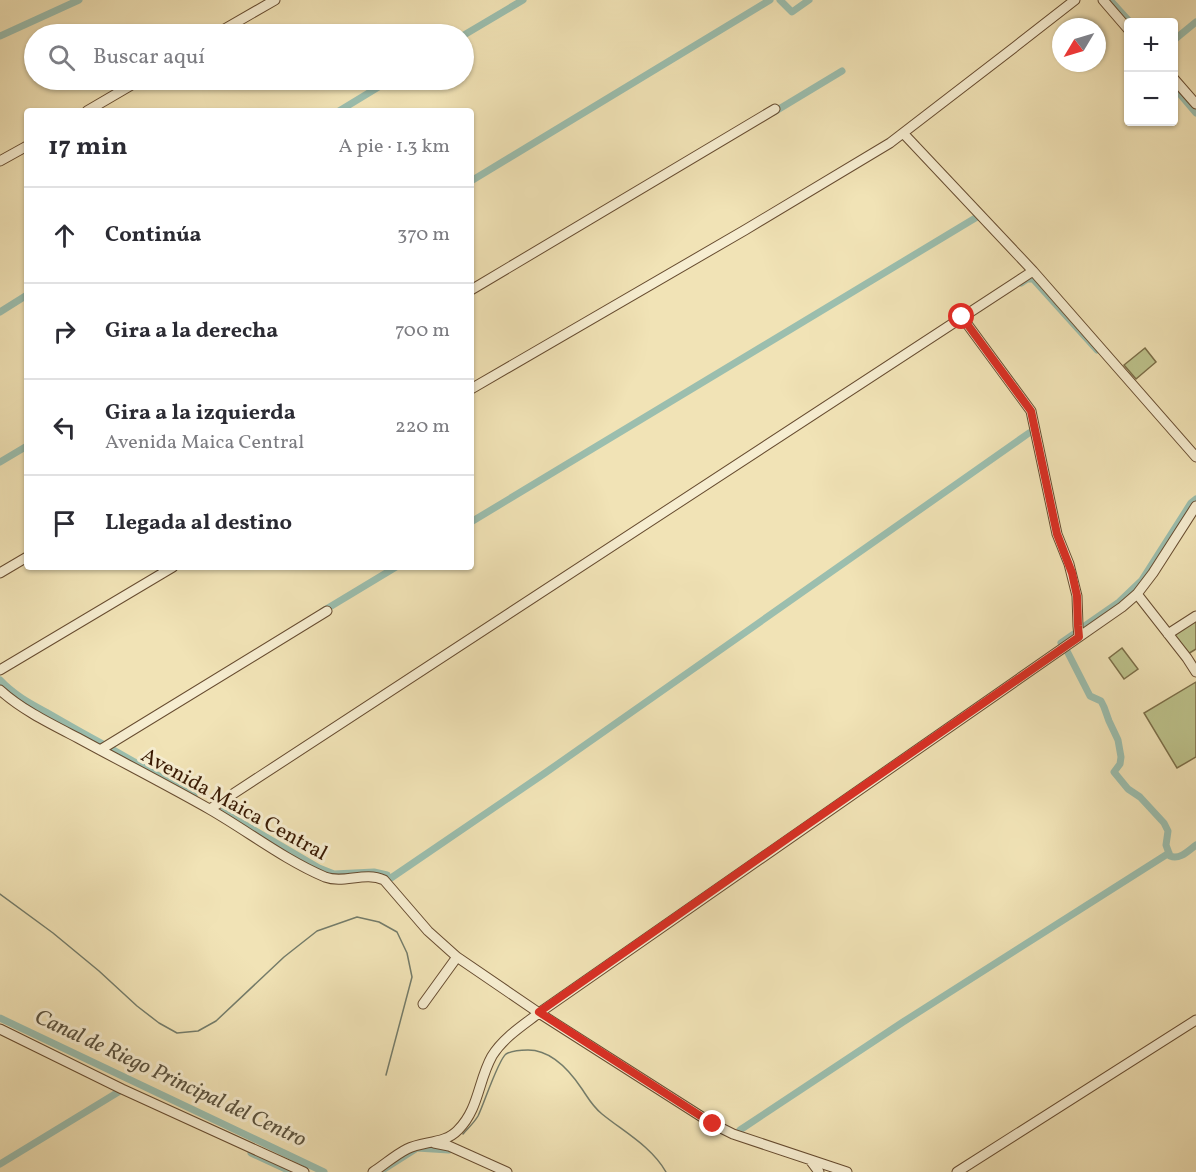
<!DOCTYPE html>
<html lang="es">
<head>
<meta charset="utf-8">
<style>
  :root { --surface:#fff; --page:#f2f2f3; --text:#2b2b33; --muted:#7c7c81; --line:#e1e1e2 }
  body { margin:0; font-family:Vollkorn,serif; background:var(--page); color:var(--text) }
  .controls { position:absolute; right:18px; top:18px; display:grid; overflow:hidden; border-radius:6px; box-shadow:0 2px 4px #0004 }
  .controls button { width:54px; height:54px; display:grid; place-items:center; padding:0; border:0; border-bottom:2px solid var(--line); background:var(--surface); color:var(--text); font:30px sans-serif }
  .compass { position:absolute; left:1052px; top:18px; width:54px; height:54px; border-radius:50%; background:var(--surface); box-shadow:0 2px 4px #0004; rotate:232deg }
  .stop { position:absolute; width:18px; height:18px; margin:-14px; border:4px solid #d93025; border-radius:50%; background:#fff }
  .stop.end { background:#d93025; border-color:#fff; box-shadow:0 2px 6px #0008 }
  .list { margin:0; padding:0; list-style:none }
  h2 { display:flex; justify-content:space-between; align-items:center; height:78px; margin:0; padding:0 24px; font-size:26px }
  h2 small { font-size:20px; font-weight:400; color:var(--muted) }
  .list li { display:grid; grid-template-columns:39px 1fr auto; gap:18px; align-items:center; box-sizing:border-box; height:96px; padding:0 24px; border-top:2px solid var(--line) }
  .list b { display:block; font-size:22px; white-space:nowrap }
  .list p { margin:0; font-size:20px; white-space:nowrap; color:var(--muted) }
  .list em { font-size:20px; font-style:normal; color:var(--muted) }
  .icon { flex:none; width:33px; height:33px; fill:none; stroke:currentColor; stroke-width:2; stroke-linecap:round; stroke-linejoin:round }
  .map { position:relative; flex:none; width:1196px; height:1172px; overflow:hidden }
  .search { position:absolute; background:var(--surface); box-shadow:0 2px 4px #0004; left:24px; top:24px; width:450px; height:66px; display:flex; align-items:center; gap:15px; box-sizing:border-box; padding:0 21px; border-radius:33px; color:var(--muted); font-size:22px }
  .panel { position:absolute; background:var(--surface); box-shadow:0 2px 4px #0004; left:24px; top:108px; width:450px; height:462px; border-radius:6px }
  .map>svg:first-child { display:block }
</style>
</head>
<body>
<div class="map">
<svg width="1196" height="1172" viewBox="0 0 1196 1172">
  <rect width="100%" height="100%" fill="#f1e3b6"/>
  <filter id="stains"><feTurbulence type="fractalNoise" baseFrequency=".00333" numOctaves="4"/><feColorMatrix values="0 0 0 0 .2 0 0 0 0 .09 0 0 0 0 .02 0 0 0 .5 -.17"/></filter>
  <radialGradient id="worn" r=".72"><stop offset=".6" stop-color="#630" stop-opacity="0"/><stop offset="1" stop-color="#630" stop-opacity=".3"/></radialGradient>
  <path fill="#bdc38c" stroke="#7b6e48" stroke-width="1.5" d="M1145 348 1156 362 1136 379 1124 365Z
    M1196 620V649L1188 654 1174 634Z
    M1122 648 1138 669 1124 679 1109 658Z
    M1196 682V757L1177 768 1144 713Z"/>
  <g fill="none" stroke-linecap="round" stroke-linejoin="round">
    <path stroke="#747c6a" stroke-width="1.5" d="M0 894 53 933 99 971 137 1006 159 1023 177 1033 198 1031 216 1021 284 957 317 931 357 917 379 922 397 932 407 953 412 977 386 1075
      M463 1134C468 1128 474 1123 478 1116 484 1104 498 1060 506 1054 513 1050 521 1050 528 1050 551 1050 570 1071 582 1089 588 1098 593 1107 602 1114 624 1132 651 1146 666 1172"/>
    <path stroke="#9bbeae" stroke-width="7" d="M780 0 792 12 809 0
      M1110 0 1130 22
      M464 35 523 0
      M0 36 79 0
      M1174 40 1196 22
      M1174 87 1196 113
      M339 111 390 80
      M774 112 842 71
      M471 181 770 0
      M1021 283 1027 279H1033L1097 350
      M0 312 27 295
      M0 462 27 446
      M471 522 977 217
      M323 611 396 567
      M1083 627 1119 602 1142 580 1191 503 1196 499
      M1061 643 1074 634
      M1067 651 1090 696 1101 701 1104 707 1109 721 1118 740 1121 757 1120 764 1114 772 1128 789 1140 797 1164 823 1168 831 1166 845 1170 856C1180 860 1188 851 1196 845
      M0 680C13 694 29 703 46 712 65 723 84 734 103 744
      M110 748 194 796
      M225 804 218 809 319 868 334 874 374 872 387 875
      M391 878 545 773 1029 433
      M0 1018 324 1172
      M740 1130 903 1022 1169 853
      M251 1153 292 1172
      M0 1164 120 1091
      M384 1169 417 1148 449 1150"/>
    <defs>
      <path id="minor" d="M1103 0 1128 29
        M216 34 275 0
        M1174 79 1196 104
        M87 111 140 80
        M903 133 1033 271 1196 457
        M0 161 27 146
        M471 290 775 109
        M962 317 1031 411 1057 534 1069 564 1077 596 1078 626 1079 637
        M471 389 745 230 890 143 1016 46 1075 0
        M0 573 27 557
        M1137 594 1187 658 1196 672
        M1168 634 1196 616
        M0 670 173 567
        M0 690C22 710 51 724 78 738 122 762 167 785 211 810 249 832 285 860 325 877 344 884 365 871 384 880L428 931 457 957 539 1013 713 1124 733 1134 847 1172
        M100 750 327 611
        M210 809 1033 271
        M423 1004 457 957
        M0 1029 122 1089 304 1172
        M434 1143 449 1146 507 1172
        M810 1160 819 1172
        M373 1172C384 1165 395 1155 407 1149 423 1141 445 1144 458 1130 479 1109 478 1081 492 1056 503 1038 522 1026 539 1013L1122 607 1137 594 1153 573 1196 506
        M957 1172 1196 1020"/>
    </defs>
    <use href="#minor" stroke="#674c30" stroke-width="11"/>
    <use href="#minor" stroke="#f6edd0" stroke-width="9"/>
  </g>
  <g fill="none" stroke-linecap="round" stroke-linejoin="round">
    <path stroke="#d93025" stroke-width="8" d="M713 1124 539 1012 794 834 1079 637 1078 626 1077 596 1072 573 1057 534 1031 411 962 317"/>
  </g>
  <g text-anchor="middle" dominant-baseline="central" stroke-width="6" stroke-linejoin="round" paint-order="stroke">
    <g font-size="21" fill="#391a03" stroke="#f6edd0">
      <text transform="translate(234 805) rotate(29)">Avenida Maica Central</text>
    </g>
    <g font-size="22" font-style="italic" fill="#5b533f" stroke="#f6edd0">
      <text transform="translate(170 1079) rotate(25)">Canal de Riego Principal del Centro</text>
    </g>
  </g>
  <rect width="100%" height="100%" filter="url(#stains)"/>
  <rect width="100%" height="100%" fill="url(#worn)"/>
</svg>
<div class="controls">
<button>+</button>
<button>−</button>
</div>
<svg class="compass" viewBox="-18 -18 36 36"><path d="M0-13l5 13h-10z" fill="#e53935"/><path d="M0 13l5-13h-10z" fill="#7c7c81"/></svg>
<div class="stop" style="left:962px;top:317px"></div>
<div class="stop end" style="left:713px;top:1124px"></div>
<div class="search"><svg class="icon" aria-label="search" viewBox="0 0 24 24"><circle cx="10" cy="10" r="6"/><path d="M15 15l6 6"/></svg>Buscar aquí</div>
<section class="panel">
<h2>17 min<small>A pie · 1.3 km</small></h2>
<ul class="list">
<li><svg class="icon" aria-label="ahead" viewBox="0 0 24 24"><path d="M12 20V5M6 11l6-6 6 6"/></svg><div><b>Continúa</b></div><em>370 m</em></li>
<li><svg class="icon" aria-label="right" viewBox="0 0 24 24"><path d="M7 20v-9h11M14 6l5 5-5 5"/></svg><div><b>Gira a la derecha</b></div><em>700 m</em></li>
<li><svg class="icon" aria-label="left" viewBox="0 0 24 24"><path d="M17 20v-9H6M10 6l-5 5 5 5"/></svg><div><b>Gira a la izquierda</b><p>Avenida Maica Central</p></div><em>220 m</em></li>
<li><svg class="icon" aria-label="arrive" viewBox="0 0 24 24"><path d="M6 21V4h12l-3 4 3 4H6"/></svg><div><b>Llegada al destino</b></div></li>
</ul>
</section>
</div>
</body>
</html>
